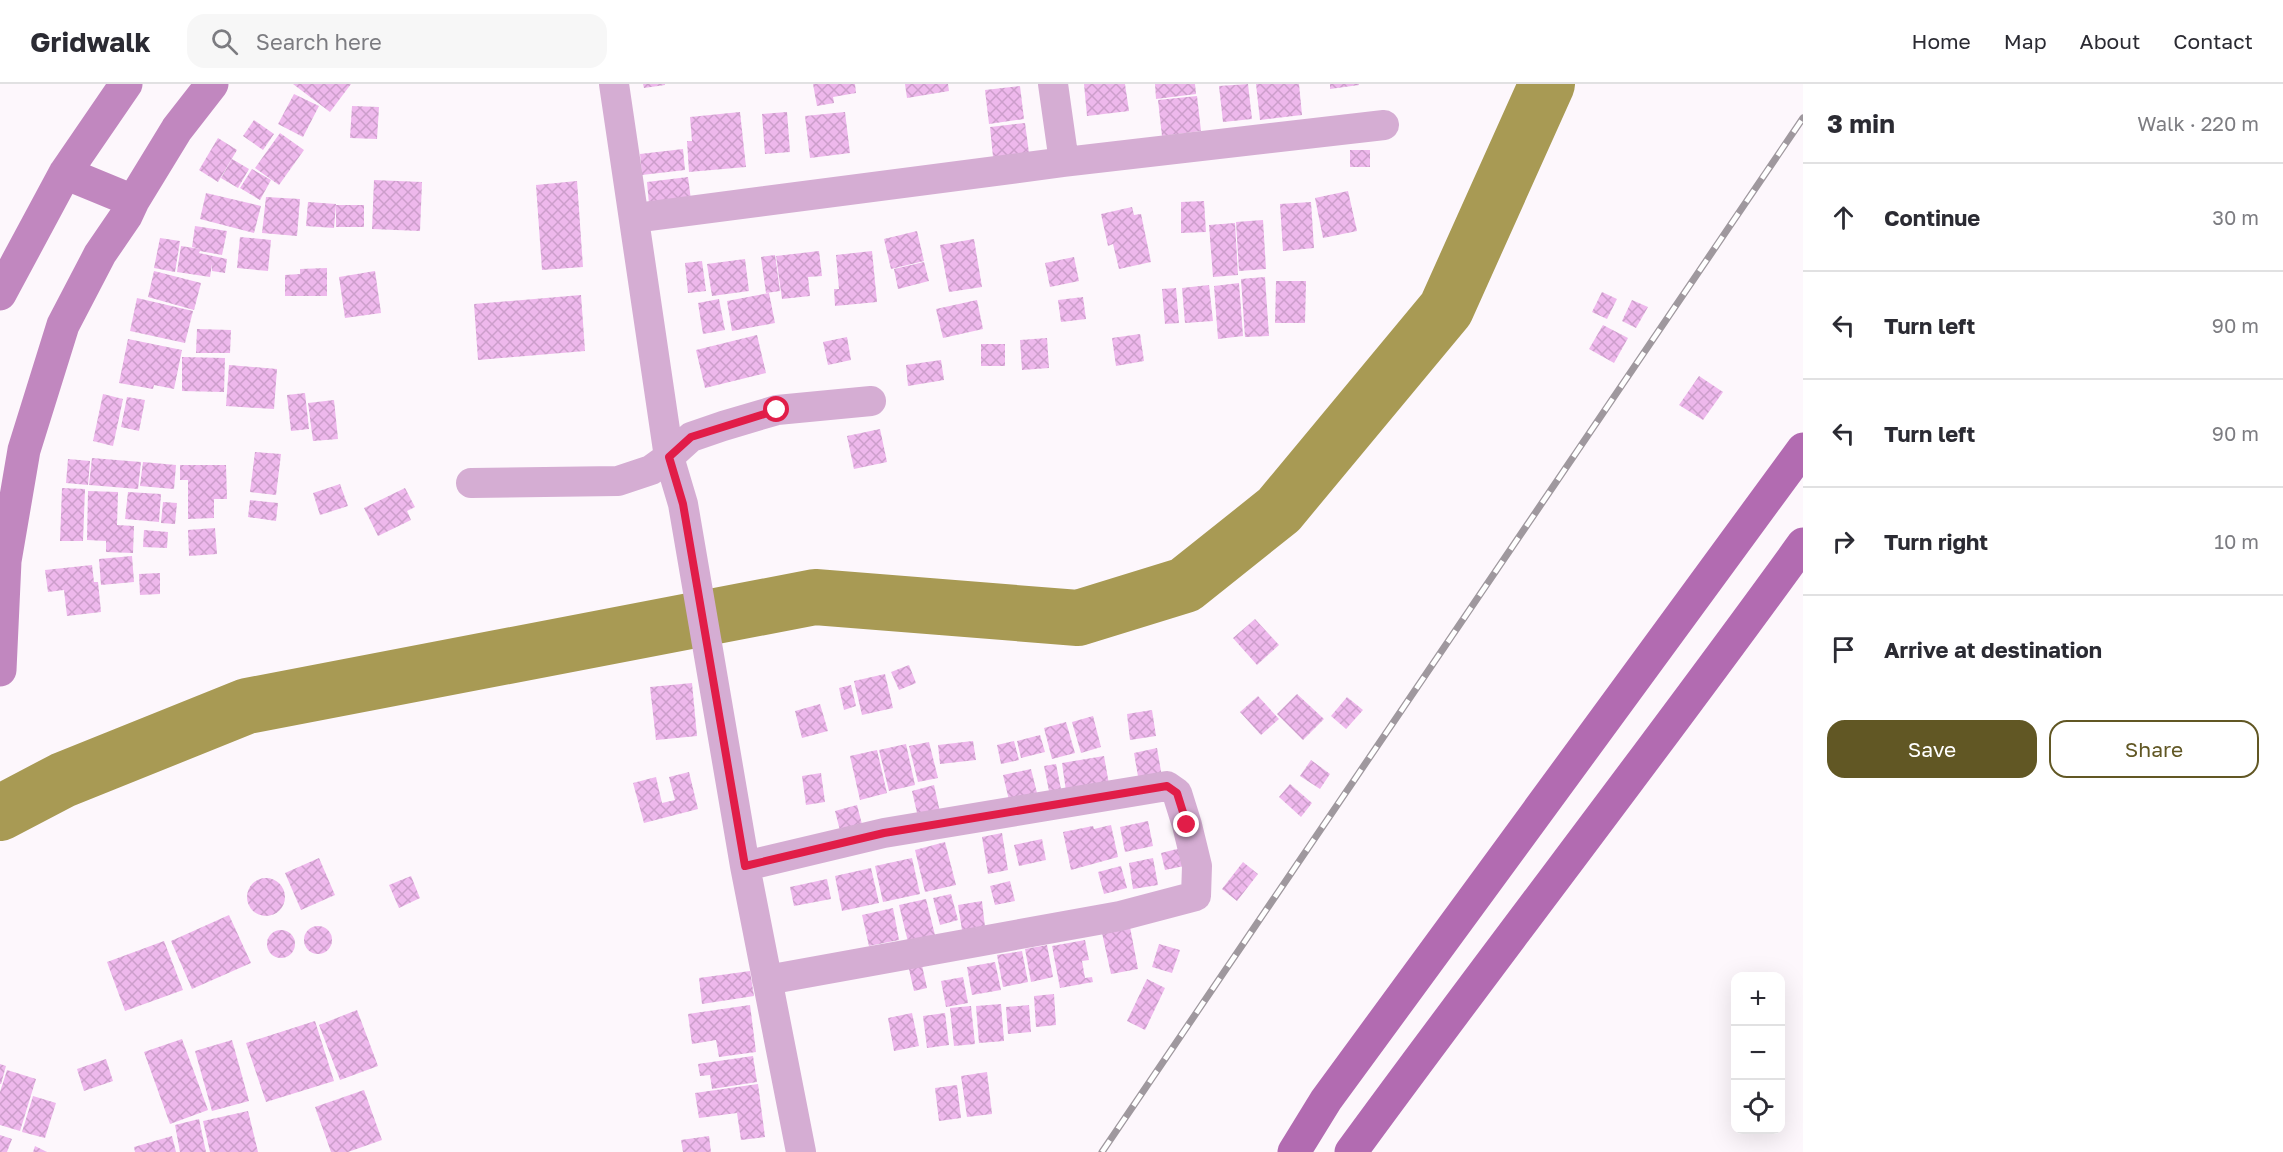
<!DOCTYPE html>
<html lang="en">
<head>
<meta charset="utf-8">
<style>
  :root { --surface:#fff; --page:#f7f7f7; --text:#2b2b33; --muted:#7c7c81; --line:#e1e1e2; --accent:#615724 }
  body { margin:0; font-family:"Golos Text",sans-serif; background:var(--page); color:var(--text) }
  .controls { position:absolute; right:18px; bottom:18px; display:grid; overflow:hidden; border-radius:12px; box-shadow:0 6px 24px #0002 }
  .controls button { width:54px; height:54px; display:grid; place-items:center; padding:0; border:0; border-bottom:2px solid var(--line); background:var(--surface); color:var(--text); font:30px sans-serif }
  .stop { position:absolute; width:18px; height:18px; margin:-14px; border:4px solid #e11d48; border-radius:50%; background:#fff }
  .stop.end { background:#e11d48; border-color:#fff; box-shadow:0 2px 6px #0008 }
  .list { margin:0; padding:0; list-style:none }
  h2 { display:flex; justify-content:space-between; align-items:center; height:78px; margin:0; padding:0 24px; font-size:26px }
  h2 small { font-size:20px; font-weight:400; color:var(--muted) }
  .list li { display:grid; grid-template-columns:39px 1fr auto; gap:18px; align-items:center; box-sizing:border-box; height:108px; padding:0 24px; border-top:2px solid var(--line) }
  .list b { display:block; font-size:22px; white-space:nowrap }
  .list em { font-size:20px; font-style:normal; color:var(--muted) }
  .actions { display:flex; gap:12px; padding:18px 24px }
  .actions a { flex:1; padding:14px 0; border:2px solid var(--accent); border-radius:18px; text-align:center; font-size:21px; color:var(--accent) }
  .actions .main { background:var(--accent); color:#fff }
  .icon { flex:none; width:33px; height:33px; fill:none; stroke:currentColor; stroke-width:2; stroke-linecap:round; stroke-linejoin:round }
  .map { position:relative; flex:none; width:1803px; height:1068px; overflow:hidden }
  header { display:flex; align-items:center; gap:36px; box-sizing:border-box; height:84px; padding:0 30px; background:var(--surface); border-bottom:2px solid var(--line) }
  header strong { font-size:28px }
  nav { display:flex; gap:33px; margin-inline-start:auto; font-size:21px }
  .search { width:420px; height:54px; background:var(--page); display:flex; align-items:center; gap:15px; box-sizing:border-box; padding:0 21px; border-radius:18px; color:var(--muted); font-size:22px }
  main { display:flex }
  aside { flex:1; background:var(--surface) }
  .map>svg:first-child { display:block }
</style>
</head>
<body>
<header>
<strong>Gridwalk</strong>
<div class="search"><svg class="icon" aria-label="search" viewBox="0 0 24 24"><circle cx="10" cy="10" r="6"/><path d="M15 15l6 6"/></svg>Search here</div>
<nav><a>Home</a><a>Map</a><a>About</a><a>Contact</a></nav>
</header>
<main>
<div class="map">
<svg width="1803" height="1068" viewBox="0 0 1803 1068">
  <defs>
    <pattern id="building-cross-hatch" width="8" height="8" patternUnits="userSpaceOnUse" patternTransform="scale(1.5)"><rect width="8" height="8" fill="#eeb8ec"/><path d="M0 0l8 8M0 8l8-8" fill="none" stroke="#cc9ecb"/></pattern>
  </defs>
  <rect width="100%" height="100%" fill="#fdf7fc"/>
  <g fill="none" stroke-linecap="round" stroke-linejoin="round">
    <path stroke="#a89a54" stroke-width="56" d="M0 729 63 696 247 622 815 513 1078 534 1185 501 1279 426 1446 225 1547 0"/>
  </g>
  <path fill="url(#building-cross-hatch)" d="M293 0H351L330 28Z
    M643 0H665V1L644 4Z
    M813 0H855L856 9 833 13 834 19 817 22Z
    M905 0H948L949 7 907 14Z
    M1084 0H1125L1129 27 1087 32Z
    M1155 0H1195L1196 10 1156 15Z
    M1248 0 1252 35 1223 38 1219 2Z
    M1256 0H1299L1302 31 1260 36Z
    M1330 0H1359V1L1330 5Z
    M1020 2 1024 35 989 40 985 6Z
    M294 10 319 22 303 53 278 40Z
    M1197 12 1201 47 1162 52 1158 16Z
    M352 22 379 23 377 55 350 54Z
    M740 28 746 83 689 88 687 57H692L690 33Z
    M787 28 790 68 765 70 762 30Z
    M845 28 850 69 810 74 805 32Z
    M254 36 274 50 263 66 243 52Z
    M1025 39 1029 69 993 73 990 43Z
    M280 49 304 66 279 101 255 84Z
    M218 54 237 66 218 98 199 86Z
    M683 65 685 86 642 91 640 70Z
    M1350 66H1370V83H1350Z
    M232 75 249 85 238 104 221 94Z
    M252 85 271 96 260 116 240 104Z
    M688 93 691 116 649 120 647 98Z
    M374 96 422 98 420 147 372 145Z
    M577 97 583 183 542 186 536 101Z
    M1348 107 1357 147 1323 154 1315 114Z
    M206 109 261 122 254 149 200 135Z
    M266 113 300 115 297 152 262 149Z
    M1204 117 1206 148 1181 149V118Z
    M308 118 336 120 334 144 306 142Z
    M1311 118 1314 164 1283 167 1280 120Z
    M336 121H364V143H336Z
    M1132 123 1134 131 1141 130 1151 178 1119 185 1113 160 1108 162 1101 130Z
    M1263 136 1266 185 1239 187 1236 138Z
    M1235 139 1238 191 1213 193 1209 141Z
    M195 142 227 147 222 171 200 167 199 169 227 175 225 189 212 187V180L210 193 177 188 181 162 200 165 192 163Z
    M917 147 924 177 891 185 884 155Z
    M240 153 271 156 268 187 237 184Z
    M160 154 180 157 175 188 154 184Z
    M974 155 982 203 949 208 940 161Z
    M819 167 822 192 808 193 810 212 782 215 776 172Z
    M872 167 877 218 835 222 834 205H839L836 171Z
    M775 171 780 207 766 209 761 173Z
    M1074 173 1079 197 1050 203 1045 179Z
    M745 175 749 207 712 212 707 180Z
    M702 177 706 207 688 209 685 179Z
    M924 178 929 197 898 205 894 185Z
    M327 184V212H285V191L300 190V185Z
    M154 187 201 199 194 226 148 213Z
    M375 187 381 229 345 234 339 193Z
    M1265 193 1269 252 1245 253 1241 195Z
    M1276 197H1306L1305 239H1275Z
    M1239 199 1243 252 1218 255 1214 202Z
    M1209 201 1213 237 1185 239 1182 204Z
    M1176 204 1179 239 1165 240 1162 205Z
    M1602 208 1617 215 1607 235 1592 228Z
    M769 209 775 239 732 247 727 217Z
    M581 211 585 267 478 276 474 220Z
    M1083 213 1086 235 1061 238 1058 216Z
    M137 214 193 227 185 259 130 247Z
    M719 215 725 246 703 250 698 219Z
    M977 216 983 245 943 254 936 225Z
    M1632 216 1648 223 1636 244 1622 237Z
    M1603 241 1628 254 1614 279 1589 265Z
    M197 245 231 246 230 269H196Z
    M1140 250 1144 277 1116 282 1112 254Z
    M757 251 766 289 705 304 696 266Z
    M847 253 851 276 828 281 823 258Z
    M1047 254 1049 284 1022 286 1020 256Z
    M128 255 182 266 174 305 154 301 153 305 119 299Z
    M981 260H1005V282H981Z
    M182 273 225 274 224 308 182 307Z
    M941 276 944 296 908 302 906 281Z
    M229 281 277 285 274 325 226 322Z
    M1699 292 1723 308 1703 336 1679 321Z
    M305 309 309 345 291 347 287 311Z
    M103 310 123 315 113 362 93 357Z
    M127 313 145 316 139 347 121 343Z
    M334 316 338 355 313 357 308 319Z
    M880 345 887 378 854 385 847 352Z
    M255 368 281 370 276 411 250 408Z
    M92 374 141 378 138 405 89 401Z
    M68 375 90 377 88 401 66 399Z
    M143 378 176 381 174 405 140 402Z
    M180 381H226L227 415H214V434L188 435V396H180Z
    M340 400 348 422 320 431 313 409Z
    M62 404 85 405 83 457H60Z
    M405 404 415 423 407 427 411 436 378 452 364 424Z
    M88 407 118 408 117 441 134 442 133 469 106 468V457L87 456Z
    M128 408 161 410 159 438 125 435Z
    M250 416 278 419 276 437 248 433Z
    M163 418 177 419 175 440 161 439Z
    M215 444 217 470 189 472 188 446Z
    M144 446 168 448 167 464 143 463Z
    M132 472 134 498 101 501 99 475Z
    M92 481 94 498H98L101 528 67 532 64 506 48 508 45 486Z
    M160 489V510L140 511 139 490Z
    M1255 535 1279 561 1257 581 1233 554Z
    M909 581 916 599 899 606 891 588Z
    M885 590 893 624 862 631 854 597Z
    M692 599 697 652 656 656 650 603Z
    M851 601 856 622 844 626 839 604Z
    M1297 610 1324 635 1303 656 1277 630Z
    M1258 612 1279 635 1261 651 1240 628Z
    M1347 613 1363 626 1346 645 1331 632Z
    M820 620 828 647 802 654 795 627Z
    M1152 626 1156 652 1130 656 1127 630Z
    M1093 632 1101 663 1081 669 1072 638Z
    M1066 638 1075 669 1052 675 1044 644Z
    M1040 651 1045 668 1021 674 1017 657Z
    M973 657 976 676 940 680 938 661Z
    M1014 657 1019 676 1001 680 997 661Z
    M929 658 938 694 918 698 909 662Z
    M906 660 915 701 889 707 879 666Z
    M1157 664 1162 693 1139 698 1134 669Z
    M877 666 887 709 860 716 850 672Z
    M1104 672 1110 706 1067 714 1062 679Z
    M1311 676 1330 690 1320 705 1300 692Z
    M1056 680 1061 705 1049 707 1044 682Z
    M1031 685 1037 709 1009 716 1003 691Z
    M689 688 698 725 644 739 633 699 656 693 662 719 675 716 669 693Z
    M821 689 825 718 806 721 802 692Z
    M1290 700 1312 719 1301 733 1279 713Z
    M934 701 940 728 918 733 912 707Z
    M857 721 864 748 842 754 835 727Z
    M1148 737 1153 762 1125 768 1120 743Z
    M1111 741 1118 773 1071 786 1063 748 1093 742 1094 745Z
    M1002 749 1008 786 988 790 982 753Z
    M1042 755 1046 776 1019 782 1014 761Z
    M945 758 956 801 925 808 915 766Z
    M1185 763 1189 781 1165 786 1161 769Z
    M319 774 335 811 301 826 285 789Z
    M912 774 920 810 883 818 875 782Z
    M1153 774 1158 801 1133 805 1129 779Z
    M1243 778 1258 790 1237 817 1222 805Z
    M1121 782 1127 804 1104 810 1098 788Z
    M871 784 879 819 842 827 835 792Z
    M411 792 420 814 399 824 389 801Z
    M247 813a19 19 0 1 1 38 0a19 19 0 1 1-38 0Z
    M827 795 831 815 794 822 790 803Z
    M1010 797 1015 817 995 821 990 802Z
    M951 810 958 836 940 841 933 814Z
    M926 815 935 851 908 858 899 821Z
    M982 817 985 843 962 846 958 821Z
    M893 824 899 856 869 862 862 831Z
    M229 831 251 879 192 905 171 857Z
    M304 856a14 14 0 1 1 28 0a14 14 0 1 1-28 0Z
    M1130 843 1138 885 1111 890 1102 849Z
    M267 860a14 14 0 1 1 28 0a14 14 0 1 1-28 0Z
    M1085 856 1089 876 1082 877 1085 894 1092 893 1093 898 1060 904 1052 862Z
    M164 857 183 906 125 927 107 878Z
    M1159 860 1180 866 1172 889 1152 883Z
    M1047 861 1053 893 1031 898 1025 865Z
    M1022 867 1028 898 1003 903 997 871Z
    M921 877 927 904 914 907 908 881Z
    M995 878 1001 906 972 911 967 883Z
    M750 887 754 912 702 920 699 894Z
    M963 893 968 919 946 923 941 897Z
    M1147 895 1165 904 1145 946 1127 937Z
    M1054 910 1056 941 1036 943 1034 912Z
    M1001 920 1004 957 979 959 976 922Z
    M750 921 756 968 719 973 716 956 692 960 688 930Z
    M1029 921 1031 948 1008 950 1006 923Z
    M971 922 975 960 954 962 950 924Z
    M357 926 378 982 340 996 319 941Z
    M912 929 919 962 894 967 888 934Z
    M945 929 949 961 927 964 923 932Z
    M315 937 334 997 266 1018 246 959Z
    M182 955 208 1026 170 1040 144 968Z
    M232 956 249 1017 212 1027 195 967Z
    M753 972 757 998 712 1005 710 991 700 992 698 980Z
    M106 975 113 997 84 1007 77 985Z
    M0 980 6 982 1 1000H0Z
    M7 986 36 995 20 1047 0 1041V1008Z
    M987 988 992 1030 967 1033 961 992Z
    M758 1000 765 1053 741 1056 737 1029 699 1034 695 1009Z
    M957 1001 961 1034 939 1037 935 1004Z
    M364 1006 382 1056 348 1068H331L315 1023Z
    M33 1012 56 1019 45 1054 22 1048Z
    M248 1027 258 1068H210L203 1037Z
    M199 1035 206 1068H180L175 1041Z
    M0 1051 12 1055 7 1068H0Z
    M172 1052 176 1068H135L134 1063Z
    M709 1052 711 1068H683L681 1056Z
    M35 1062 47 1068H33Z"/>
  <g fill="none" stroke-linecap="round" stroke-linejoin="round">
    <path stroke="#d5add3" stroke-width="30" d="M614 0 669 373 683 420 745 782 801 1068
      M1053 0 1064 78
      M635 134 1064 78 1384 41
      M471 399 618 397 651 386 669 373 691 353 723 342 777 326 871 317
      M745 782 884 749 1167 702 1177 709 1187 741 1197 782 1196 812 1120 832 767 896"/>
    <path stroke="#c187bf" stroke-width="33" d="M65 89 133 117
      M0 210 65 89 126 0
      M0 586 5 477 24 366 63 241 100 170 126 132 133 117 177 45 212 0"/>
    <path stroke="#b26bb1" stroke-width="33" d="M1294 1068 1326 1016 1803 365
      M1351 1068C1500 864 1655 665 1803 460"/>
    <defs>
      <path id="rail" d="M1102 1068 1803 34"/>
    </defs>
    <use href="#rail" stroke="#9f989e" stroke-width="7"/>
    <use href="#rail" stroke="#fff" stroke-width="4.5" stroke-dasharray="14" stroke-linecap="butt"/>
  </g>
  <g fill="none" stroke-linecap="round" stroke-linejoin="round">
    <path stroke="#e11d48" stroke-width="8" d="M777 326 691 353 669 373 683 420 745 782 884 749 1167 702 1177 709 1187 741"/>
  </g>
</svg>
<div class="controls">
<button>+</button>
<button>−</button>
<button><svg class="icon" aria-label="locate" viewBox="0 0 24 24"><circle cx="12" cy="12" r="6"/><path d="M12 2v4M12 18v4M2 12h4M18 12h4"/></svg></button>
</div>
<div class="stop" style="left:777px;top:326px"></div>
<div class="stop end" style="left:1187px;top:741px"></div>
</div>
<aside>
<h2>3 min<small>Walk · 220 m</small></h2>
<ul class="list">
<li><svg class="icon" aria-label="ahead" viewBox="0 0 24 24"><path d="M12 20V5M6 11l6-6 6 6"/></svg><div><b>Continue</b></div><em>30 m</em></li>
<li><svg class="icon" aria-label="left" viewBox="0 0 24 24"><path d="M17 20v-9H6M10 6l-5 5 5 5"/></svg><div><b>Turn left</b></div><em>90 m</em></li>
<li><svg class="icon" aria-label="left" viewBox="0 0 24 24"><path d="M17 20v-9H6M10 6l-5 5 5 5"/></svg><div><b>Turn left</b></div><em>90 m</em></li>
<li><svg class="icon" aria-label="right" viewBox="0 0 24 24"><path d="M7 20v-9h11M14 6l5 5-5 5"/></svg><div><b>Turn right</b></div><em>10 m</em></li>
<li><svg class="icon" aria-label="arrive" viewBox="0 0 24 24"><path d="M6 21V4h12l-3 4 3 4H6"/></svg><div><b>Arrive at destination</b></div></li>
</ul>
<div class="actions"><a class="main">Save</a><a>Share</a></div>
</aside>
</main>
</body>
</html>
